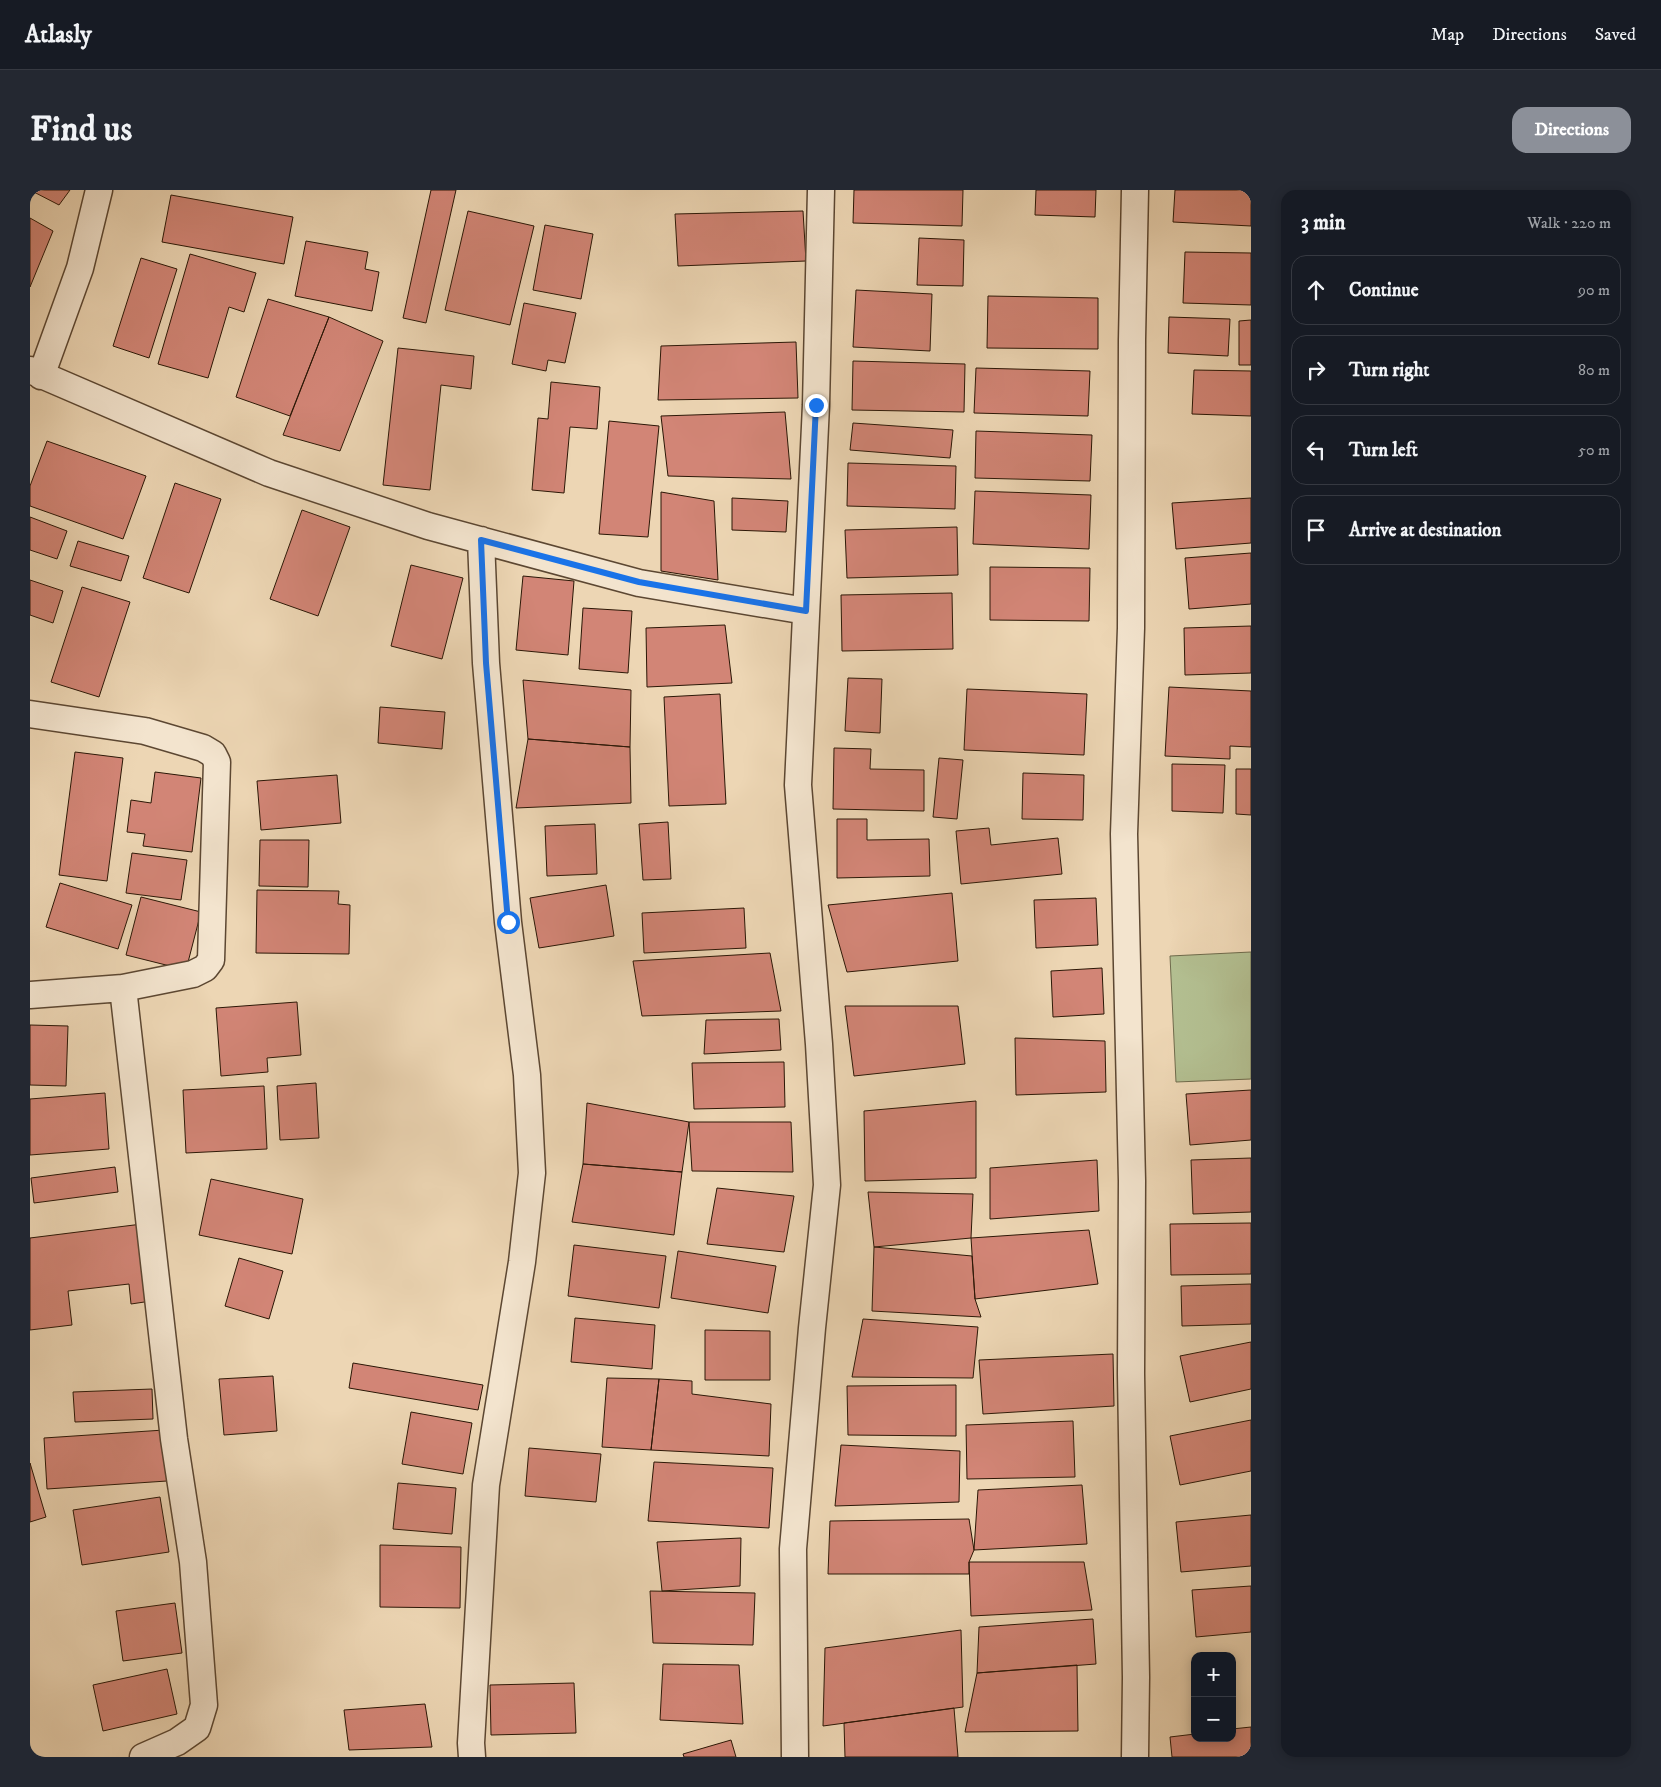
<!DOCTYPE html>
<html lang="en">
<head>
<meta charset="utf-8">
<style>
  :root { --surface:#171b24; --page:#242831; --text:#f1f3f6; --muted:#9ea1a6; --line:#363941; --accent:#8c9099 }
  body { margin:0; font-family:"IM FELL DW Pica",serif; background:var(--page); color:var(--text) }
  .controls { position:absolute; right:15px; bottom:15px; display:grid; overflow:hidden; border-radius:10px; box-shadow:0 2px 12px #0003 }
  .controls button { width:45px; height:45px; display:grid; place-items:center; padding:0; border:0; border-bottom:1px solid var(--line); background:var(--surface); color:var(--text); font:25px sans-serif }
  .stop { position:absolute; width:15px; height:15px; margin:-11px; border:4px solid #1a73e8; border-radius:50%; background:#fff }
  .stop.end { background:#1a73e8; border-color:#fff; box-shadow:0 1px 5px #0008 }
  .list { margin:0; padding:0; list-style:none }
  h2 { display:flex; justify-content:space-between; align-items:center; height:65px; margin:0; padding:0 20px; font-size:21px }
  h2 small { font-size:16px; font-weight:400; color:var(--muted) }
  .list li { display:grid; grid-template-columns:32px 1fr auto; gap:15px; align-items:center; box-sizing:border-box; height:70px; margin:0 10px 10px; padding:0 10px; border:1px solid var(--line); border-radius:15px }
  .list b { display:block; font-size:19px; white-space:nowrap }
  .list em { font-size:16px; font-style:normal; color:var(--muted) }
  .icon { flex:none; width:28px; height:28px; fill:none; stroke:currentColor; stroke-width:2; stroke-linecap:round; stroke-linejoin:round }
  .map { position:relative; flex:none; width:1221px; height:1567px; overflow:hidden; border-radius:15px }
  header { display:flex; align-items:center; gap:30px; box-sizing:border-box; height:70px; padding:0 25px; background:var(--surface); border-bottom:1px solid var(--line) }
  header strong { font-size:24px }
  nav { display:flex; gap:28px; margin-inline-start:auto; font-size:18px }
  .intro { display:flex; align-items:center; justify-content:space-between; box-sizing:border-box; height:120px; padding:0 30px }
  h1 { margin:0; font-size:35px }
  .button { padding:12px 22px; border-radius:15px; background:var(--accent); color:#fff; font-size:18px; font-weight:700 }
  main { display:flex; gap:30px; padding:0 30px }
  aside { flex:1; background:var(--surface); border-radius:15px; box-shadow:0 2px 12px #0003 }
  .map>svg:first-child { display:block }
</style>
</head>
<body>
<header>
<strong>Atlasly</strong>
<nav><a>Map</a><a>Directions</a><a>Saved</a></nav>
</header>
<div class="intro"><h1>Find us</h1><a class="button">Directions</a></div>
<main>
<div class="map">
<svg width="1221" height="1567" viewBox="0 0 1221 1567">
  <rect width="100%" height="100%" fill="#edd6b4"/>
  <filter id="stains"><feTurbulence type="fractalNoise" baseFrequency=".004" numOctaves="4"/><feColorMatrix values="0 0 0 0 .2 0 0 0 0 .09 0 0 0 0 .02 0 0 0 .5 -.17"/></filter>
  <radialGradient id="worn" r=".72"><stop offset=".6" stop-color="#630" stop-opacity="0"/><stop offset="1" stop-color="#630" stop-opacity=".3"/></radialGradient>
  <path fill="#b3bf91" stroke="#6f6b4c" d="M1221 762V889L1146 892 1140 766Z"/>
  <path fill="#d28576" stroke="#2b1706" d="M0 0H40L29 15Z
    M401 0H426L396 133 373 128Z
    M824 0H933L932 36 823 33Z
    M1006 0H1066L1065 27 1005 25Z
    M1145 0H1221V36L1143 32Z
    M141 5 263 27 254 74 132 52Z
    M438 21 504 36 480 135 415 120Z
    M773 21 776 71 648 76 645 24Z
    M0 28 23 41 0 97Z
    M515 35 563 44 551 109 503 100Z
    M889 48 934 50 933 96 887 95Z
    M276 51 338 62 335 79 349 82 342 121 265 106Z
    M1155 62 1221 63V115L1153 113Z
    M160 64 226 83 214 122 199 117 178 188 128 174Z
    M111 68 147 79 119 168 83 156Z
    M826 100 902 104 900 161 823 157Z
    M958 106 1068 108V159L957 158Z
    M238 109 299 127 260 226 206 207Z
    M494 113 546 123 535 173 518 170 516 181 482 174Z
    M299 127 353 151 310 261 253 245Z
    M1139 127 1200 129 1198 166 1138 163Z
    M1221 130V175H1209V131Z
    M766 152 768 208 628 210 631 156Z
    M368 158 444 166 441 199 411 195 400 300 353 295Z
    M823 171 935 174 934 222 822 220Z
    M946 178 1060 181 1058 226 944 223Z
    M1164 180 1221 181V226L1162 224Z
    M521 192 570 197 567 239 540 237 534 303 502 300 508 228 518 229Z
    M755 222 761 289 638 286 631 226Z
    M579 231 629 236 618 347 569 344Z
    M823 233 923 240 920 268 820 260Z
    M946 241 1062 245 1060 291 945 288Z
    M17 251 116 286 93 349 0 316V296Z
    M818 273 926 276 925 319 817 316Z
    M145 293 191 309 159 403 113 388Z
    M945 301 1061 305 1059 359 943 354Z
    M631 302 684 311 688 390 631 381Z
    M702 308 758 311 756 342 702 340Z
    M1221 308V353L1146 359 1142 313Z
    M272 320 320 337 288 426 240 409Z
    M0 327 37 341 27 369 0 360Z
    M927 337 928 385 817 388 815 340Z
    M48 351 99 366 91 391 40 376Z
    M1221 363V414L1159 419 1155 368Z
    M381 375 433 388 412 469 361 456Z
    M960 377 1060 378 1059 431 960 430Z
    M493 386 544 391 538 465 486 460Z
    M0 390 33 401 23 433 0 425Z
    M52 397 100 412 69 507 21 492Z
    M922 403 923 459 812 461 811 405Z
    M553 418 602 421 598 483 549 479Z
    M695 435 702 493 617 497 616 438Z
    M1221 436V483L1155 485 1154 438Z
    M818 488 852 489 850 543 815 541Z
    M493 490 601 500 600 557 498 549Z
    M1139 497 1221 501V557L1200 556V569L1135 566Z
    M937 499 1057 504 1054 565 934 560Z
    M690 504 696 614 639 616 634 507Z
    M350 517 415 522 412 559 348 553Z
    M498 549 600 557 601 613 486 618Z
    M804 558 841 559 840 579 894 580V621L803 619Z
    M45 562 93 568 77 691 29 685Z
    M909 568 933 570 927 629 903 627Z
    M1142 574 1195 575 1193 623 1142 621Z
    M1206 579H1221V625L1206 624Z
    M125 582 171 588 162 662 113 656 115 644 97 642 101 610 121 613Z
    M993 583 1054 585 1053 630 992 629Z
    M307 585 311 633 231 640 227 591Z
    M807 629H837V650L899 649 900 686 807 688Z
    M638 632 641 689 613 690 609 634Z
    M565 634 567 684 517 686 515 636Z
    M959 638 961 655 1028 648 1032 684 931 694 926 641Z
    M230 650H279L278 697 229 696Z
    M102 663 157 670 151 710 96 703Z
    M30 693 102 715 88 759 16 737Z
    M576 695 584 746 509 758 500 708Z
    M227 700 309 701 308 714 320 715 319 764 226 763Z
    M922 703 928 771 817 782 798 715Z
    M111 707 171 722 156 780 96 765Z
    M1066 708 1068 755 1006 758 1004 710Z
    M714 718 716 758 614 763 612 723Z
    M740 763 751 821 612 826 603 771Z
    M1072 778 1074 824 1023 827 1021 781Z
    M267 812 271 865 237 868 238 882 191 886 186 818Z
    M815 816H928L935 874 824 886Z
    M749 829 751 860 674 864 676 830Z
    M0 835 38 836 36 896 0 895Z
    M985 848 1075 851 1076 902 986 905Z
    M754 872 755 917 664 919 662 873Z
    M286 893 289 948 250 950 247 896Z
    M234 896 237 959 156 963 153 900Z
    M1221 900V950L1160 955 1156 904Z
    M75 903 79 959 0 965V909Z
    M946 911V988L835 991 834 921Z
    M557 913 659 932 652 982 553 974Z
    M659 932H761L763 982 662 981Z
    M1221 968V1022L1163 1024 1161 970Z
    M1067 970 1069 1021 960 1029V978Z
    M553 974 652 982 644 1045 542 1032Z
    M85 977 88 1002 4 1013 1 988Z
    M181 989 273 1009 262 1064 169 1045Z
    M687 998 764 1006 754 1062 677 1054Z
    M838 1002 943 1004 941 1048 844 1057Z
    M1221 1033V1084L1141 1085 1140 1034Z
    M112 1034 121 1111 101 1114 99 1094 38 1101 42 1135 0 1140V1048Z
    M1059 1040 1068 1094 945 1109 941 1048Z
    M544 1055 636 1066 629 1118 538 1106Z
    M844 1057 942 1066 945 1109 951 1127 842 1121Z
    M648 1061 746 1076 738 1123 641 1108Z
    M209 1068 253 1081 239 1129 195 1116Z
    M1221 1094V1134L1152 1136 1151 1096Z
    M545 1128 625 1135 622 1179 541 1172Z
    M833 1129 948 1137 943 1188 822 1187Z
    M675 1140 740 1141V1190H675Z
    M1221 1152V1199L1160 1212 1150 1166Z
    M1083 1164 1084 1216 953 1224 949 1170Z
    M323 1173 453 1195 448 1220 319 1198Z
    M243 1186 247 1241 194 1245 189 1189Z
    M577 1188 629 1189 621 1260 572 1257Z
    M629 1189 662 1191V1204L741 1214 739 1266 621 1260Z
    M926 1195V1246L818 1245 817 1196Z
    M122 1199 123 1229 45 1232 43 1202Z
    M381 1222 442 1233 433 1284 372 1274Z
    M1221 1230V1281L1150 1295 1140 1246Z
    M1043 1231 1045 1287 937 1289 936 1235Z
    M134 1240 137 1291 17 1299 14 1248Z
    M811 1255 930 1261 929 1312 805 1316Z
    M499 1258 571 1264 566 1312 495 1306Z
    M624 1272 743 1278 739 1338 618 1331Z
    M0 1273 16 1327 0 1332Z
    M368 1293 426 1298 422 1344 363 1339Z
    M1052 1295 1057 1354 944 1360 948 1300Z
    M130 1307 139 1362 52 1375 43 1320Z
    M1221 1325V1376L1151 1382 1146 1332Z
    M939 1329 944 1360 939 1372V1384H798L800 1331Z
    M711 1348 710 1396 632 1401 627 1352Z
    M350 1355 431 1357 430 1418 350 1417Z
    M939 1372H1054L1062 1420 941 1426Z
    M1221 1396V1442L1166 1447 1162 1400Z
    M620 1401 725 1403 723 1455 623 1453Z
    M145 1413 152 1463 93 1471 86 1421Z
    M1063 1429 1066 1474 947 1483 949 1437Z
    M931 1440 933 1517 793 1536 795 1458Z
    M633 1474 709 1475 713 1534 630 1530Z
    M1047 1475 1048 1541 935 1542 947 1483Z
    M137 1479 147 1524 73 1541 63 1495Z
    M544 1493 546 1543 461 1545 460 1495Z
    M395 1514 402 1557 319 1560 314 1520Z
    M924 1518 928 1567H815L814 1533Z
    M1221 1537V1567H1142L1140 1547 1165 1544V1548H1202V1539Z
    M701 1550 706 1567H654L653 1564Z"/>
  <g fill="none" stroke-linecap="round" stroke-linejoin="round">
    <defs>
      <path id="minor" d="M0 180 239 283 398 336 609 393 776 421
        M11 186 50 78 69 0
        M0 524 115 541 173 558 183 564 187 572 181 770 175 778 163 784 93 798 0 805
        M93 798 144 1249 163 1372 174 1515 167 1538 147 1552 113 1567
        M442 1567 441 1553 456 1295 492 1072 502 983 497 885 478 732 456 473 451 350
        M765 1567 763 1359 782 1138 797 995 789 854 768 595 786 215 791 0
        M1105 1567 1106 1487 1101 1184 1102 991 1094 644 1101 438 1102 150 1105 0"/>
    </defs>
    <use href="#minor" stroke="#5c4732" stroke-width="29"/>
    <use href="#minor" stroke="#f3e4ce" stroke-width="26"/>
  </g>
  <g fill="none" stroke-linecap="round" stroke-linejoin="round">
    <path stroke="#1a73e8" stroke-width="6" d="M478 732 456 473 451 350 609 392 776 421 786 215"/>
  </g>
  <rect width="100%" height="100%" filter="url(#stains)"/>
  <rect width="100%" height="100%" fill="url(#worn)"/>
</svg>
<div class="controls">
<button>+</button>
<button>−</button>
</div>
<div class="stop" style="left:478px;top:732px"></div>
<div class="stop end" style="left:786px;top:215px"></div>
</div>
<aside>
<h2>3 min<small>Walk · 220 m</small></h2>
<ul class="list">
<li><svg class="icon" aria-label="ahead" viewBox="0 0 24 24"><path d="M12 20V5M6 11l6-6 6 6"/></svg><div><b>Continue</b></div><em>90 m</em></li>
<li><svg class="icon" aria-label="right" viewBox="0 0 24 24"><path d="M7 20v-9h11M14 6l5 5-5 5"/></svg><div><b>Turn right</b></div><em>80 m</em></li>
<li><svg class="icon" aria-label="left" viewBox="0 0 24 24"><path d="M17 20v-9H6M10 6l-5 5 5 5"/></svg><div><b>Turn left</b></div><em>50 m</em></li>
<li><svg class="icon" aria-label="arrive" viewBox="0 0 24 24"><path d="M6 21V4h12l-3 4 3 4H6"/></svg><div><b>Arrive at destination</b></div></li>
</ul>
</aside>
</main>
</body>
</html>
